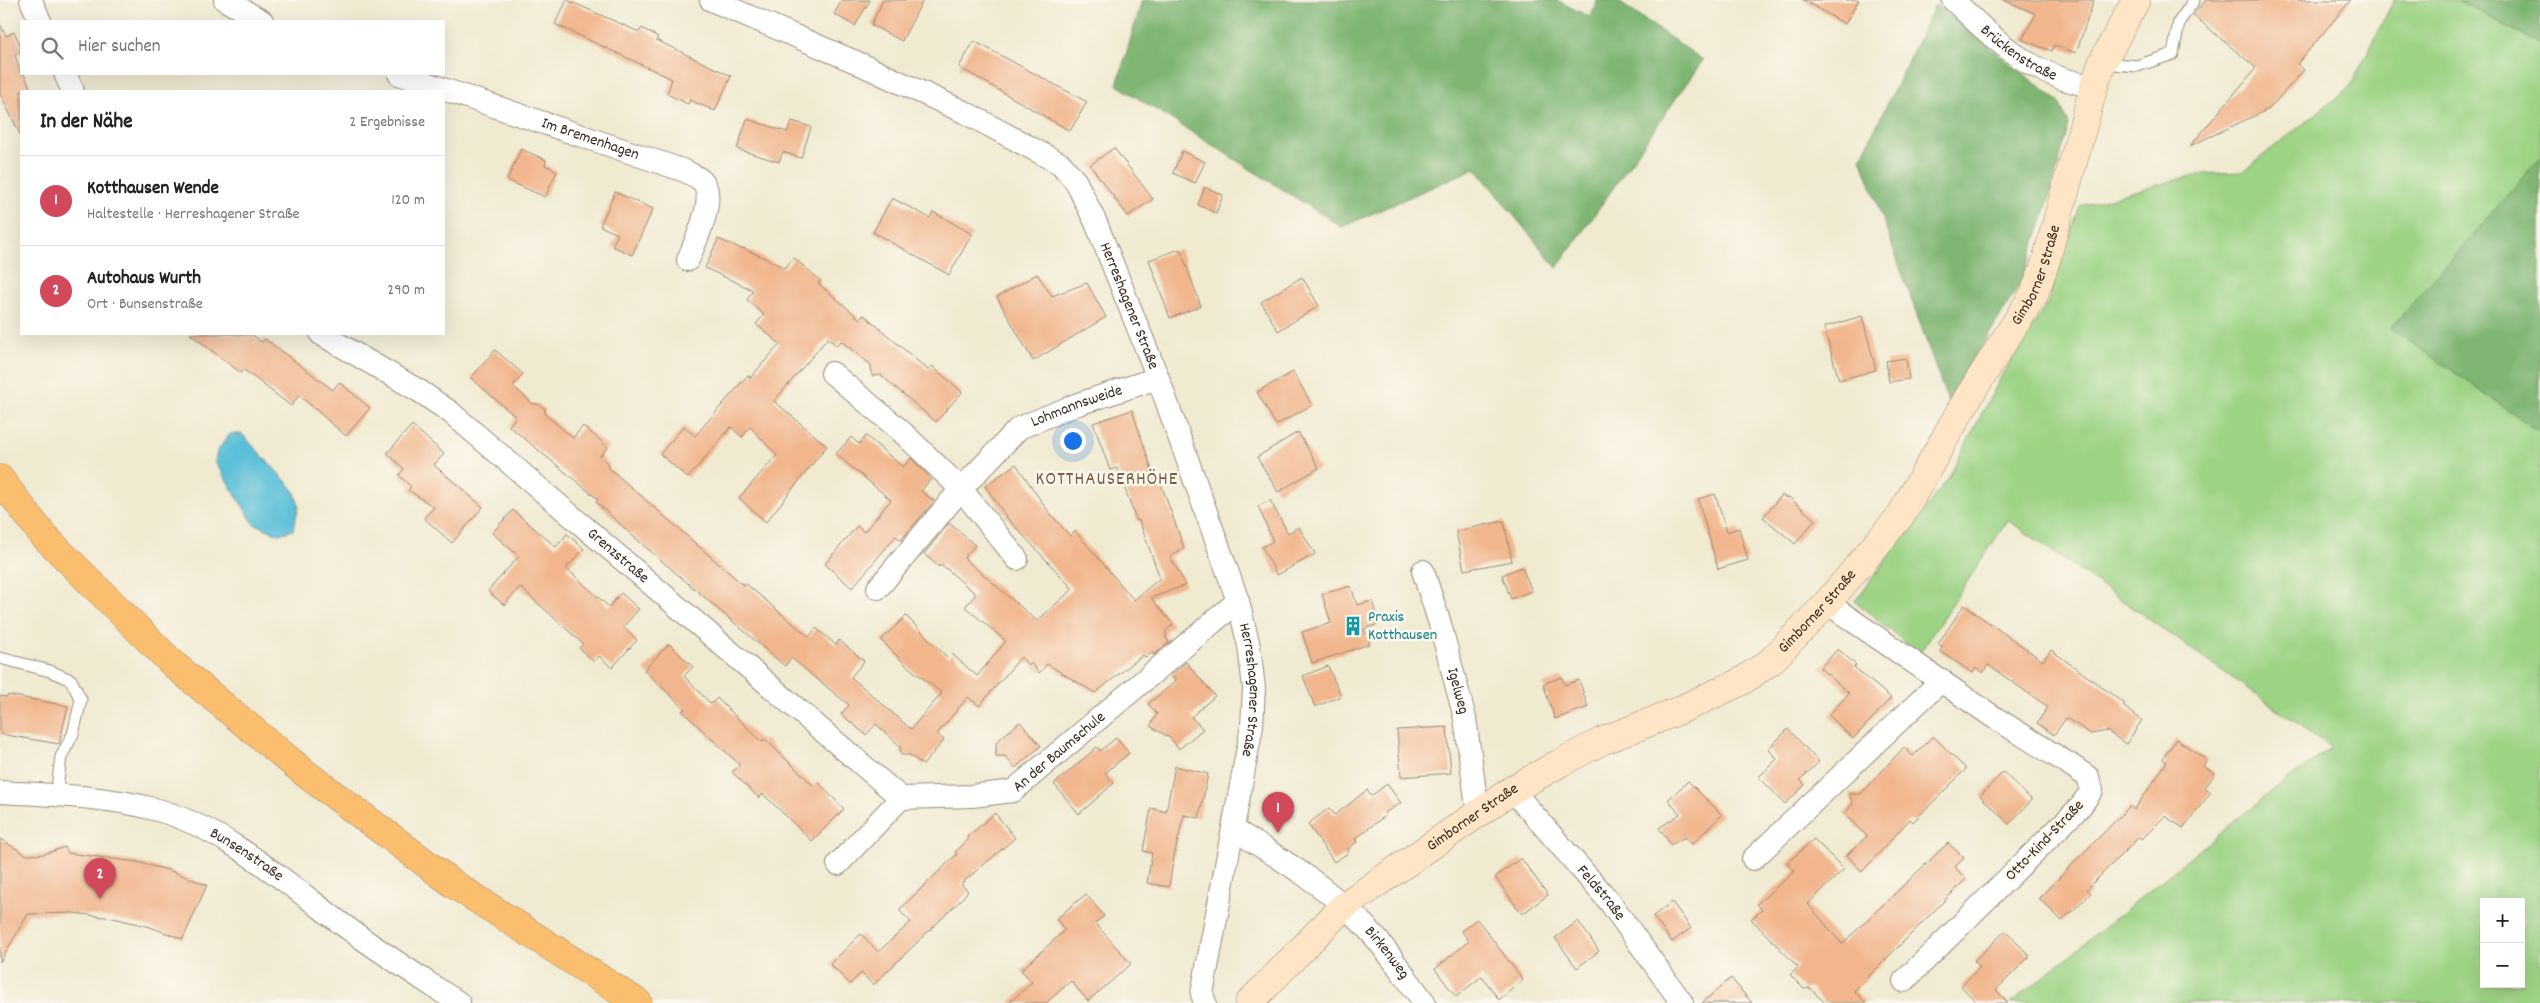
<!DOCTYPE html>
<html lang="de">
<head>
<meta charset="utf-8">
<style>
  :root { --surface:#fff; --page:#f6f6f6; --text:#222; --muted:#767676; --line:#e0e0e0; --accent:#d1495b }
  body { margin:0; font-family:Dekko,sans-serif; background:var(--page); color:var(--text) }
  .controls { position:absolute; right:15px; bottom:15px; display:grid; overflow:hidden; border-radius:0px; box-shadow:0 5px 20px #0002 }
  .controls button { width:45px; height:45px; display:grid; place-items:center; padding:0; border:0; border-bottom:1px solid var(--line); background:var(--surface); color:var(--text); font:25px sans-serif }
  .you { position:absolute; left:1072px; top:440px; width:18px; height:18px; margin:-12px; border:4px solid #fff; border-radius:50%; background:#1a73e8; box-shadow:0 0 0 8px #1a73e833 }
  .badge { display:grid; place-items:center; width:32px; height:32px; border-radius:50%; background:var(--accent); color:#fff; font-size:16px; font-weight:700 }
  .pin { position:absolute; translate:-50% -41px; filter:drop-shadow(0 1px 2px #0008) }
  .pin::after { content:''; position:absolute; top:26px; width:18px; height:15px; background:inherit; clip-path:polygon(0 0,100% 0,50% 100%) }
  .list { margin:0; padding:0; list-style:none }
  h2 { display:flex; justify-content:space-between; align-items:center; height:65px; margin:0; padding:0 20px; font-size:21px }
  h2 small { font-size:16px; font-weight:400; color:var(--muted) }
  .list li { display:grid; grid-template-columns:32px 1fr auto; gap:15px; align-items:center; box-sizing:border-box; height:90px; padding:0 20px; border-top:1px solid var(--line) }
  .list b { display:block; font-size:19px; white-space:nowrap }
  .list p { margin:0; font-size:16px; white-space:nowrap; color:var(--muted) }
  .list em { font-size:16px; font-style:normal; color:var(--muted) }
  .icon { flex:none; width:28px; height:28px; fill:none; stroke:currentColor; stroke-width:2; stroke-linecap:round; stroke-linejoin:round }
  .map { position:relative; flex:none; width:2540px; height:1003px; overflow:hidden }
  .search { position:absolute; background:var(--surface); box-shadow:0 5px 20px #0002; left:20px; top:20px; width:425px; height:55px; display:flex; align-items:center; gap:12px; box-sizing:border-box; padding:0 18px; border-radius:0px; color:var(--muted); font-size:19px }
  .panel { position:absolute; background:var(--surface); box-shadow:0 5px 20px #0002; left:20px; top:90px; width:425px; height:245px; border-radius:0px }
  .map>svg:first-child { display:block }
</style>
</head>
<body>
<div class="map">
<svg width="2540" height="1003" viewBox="0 0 2540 1003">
  <rect width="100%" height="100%" fill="#fbf7ec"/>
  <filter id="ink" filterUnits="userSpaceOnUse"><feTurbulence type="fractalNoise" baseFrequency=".02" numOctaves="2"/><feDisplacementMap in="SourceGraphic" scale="10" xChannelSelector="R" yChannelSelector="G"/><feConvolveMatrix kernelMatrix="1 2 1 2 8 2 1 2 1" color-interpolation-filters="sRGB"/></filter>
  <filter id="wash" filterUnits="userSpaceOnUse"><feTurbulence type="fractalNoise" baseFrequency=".0096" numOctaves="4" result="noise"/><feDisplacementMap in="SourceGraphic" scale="20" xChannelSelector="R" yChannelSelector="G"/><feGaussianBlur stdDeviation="1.12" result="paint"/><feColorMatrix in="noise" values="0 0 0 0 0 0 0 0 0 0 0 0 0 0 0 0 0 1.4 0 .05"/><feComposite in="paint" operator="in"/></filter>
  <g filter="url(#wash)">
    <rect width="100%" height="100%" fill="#f0ead1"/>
    <path fill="#9dd385" stroke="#6c7e52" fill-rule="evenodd" d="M2394 0H2459L2540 45V158L2392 328 2540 432V1003H2011L2272 791 2332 748 2008 520 1919 654 1855 601 1949 477 2003 373 2047 304 2080 206 2198 174 2242 172 2350 87ZM2484 902H2521V984H2484Z"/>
    <path fill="#7eb572" stroke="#5c7048" d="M1142 0H1556L1590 17 1597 0H1616L1703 60 1557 268 1475 168 1342 227 1117 85Z
      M2459 0H2540V45Z
      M1935 5 2058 101 2069 124 2050 196 2024 277 1948 402 1861 158Z
      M2540 158V432L2391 328Z"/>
    <path fill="#5abfd8" stroke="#4a747b" d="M230 434H242L294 490 299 506 293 530 279 534 254 524 215 462 217 451Z"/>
    <g id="blocks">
      <path fill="#f1b68d" d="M567 0 639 32 642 28 658 37 656 40 731 76 715 111 690 100 688 104 667 94 672 79 555 24Z
        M842 0H870L855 26 834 14Z
        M883 0H923L902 41 871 25Z
        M1803 0H1859L1845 24Z
        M2004 0H2094L2076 53 2054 45 2052 51 2022 40 2036 14Z
        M2206 0H2351L2297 64 2304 70 2269 109 2190 146 2256 68 2193 15Z
        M0 24 6 36 14 32 20 44V52L15 55 21 74H24L32 91H21V136L0 94Z
        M974 41 1087 102 1070 131 959 67Z
        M747 119 787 132 792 121 811 127 801 158 783 152 779 162 737 149Z
        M1114 148 1153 199 1128 216 1090 165Z
        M521 149 546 160 545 165 557 171 545 197 507 180Z
        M1182 151 1205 162 1195 183 1173 173Z
        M1205 187 1223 195 1216 213 1198 205Z
        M615 192 653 209 632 255 612 246 618 234 600 226Z
        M892 198 930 218 933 212 972 234 949 275 873 232Z
        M718 239 742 249 743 248 785 268 794 258 821 281 818 283 860 319 864 315 928 370 932 366 962 392 936 422 881 375 872 376 871 365 841 341 837 346 828 338 774 401 827 446 766 522 739 498 777 455 750 427 742 437 731 427 688 478 660 454 684 426 695 436 748 375 750 378 780 344 756 324 764 315 747 300 753 290 705 268Z
        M1180 249 1201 306 1170 318 1149 260Z
        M1037 274 1052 296 1087 283 1106 317 1033 361 997 297Z
        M1302 277 1319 306 1278 331 1261 302Z
        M1862 316 1876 370 1839 380 1824 327Z
        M190 334H251L262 342 265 339 333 390 339 382 370 408 346 436 299 395 291 406 243 369 241 373Z
        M495 350 523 374 513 386 533 404H538L545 409V414L573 438 583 426 608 447 600 456 610 465 608 467 743 585 745 583 809 637 816 628 836 645 839 640 864 661 851 677 911 729 942 693 907 666 881 640 906 616 948 658 952 654 977 676 1006 641 965 607 976 594 941 564 939 567 924 554 949 523 975 545 964 558 1037 621 1073 589 1008 519 985 486 1016 464 1048 511 1070 536 1075 531 1134 600 1160 578 1139 520 1137 521 1117 468 1110 470 1093 423 1132 410 1155 479 1159 478 1184 548 1170 557 1186 585 1151 598 1173 624 1165 632 1167 635 1165 637 1169 642 1154 655 1152 652 1146 658 1143 655 1095 693 1047 664 1039 673 1031 663 1028 665 1021 657 979 706 968 697 937 734 944 740 923 765 910 755H901L900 746 876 724 866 735 841 714 849 705 791 658 785 666 635 538 596 502 598 499 509 426 516 417 471 378Z
        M1906 358 1909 379 1889 382 1886 361Z
        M1293 372 1312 405 1276 425 1257 392Z
        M412 425 444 454 434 465 483 507 452 543 424 518 434 507 408 490 411 487 399 475 404 469 387 453Z
        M1298 432 1319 468 1278 492 1257 457Z
        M866 436 903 467 911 458 931 479 921 491 934 501 901 540 896 536 852 588 825 564 857 526 864 532 891 500 836 454 851 437 859 444Z
        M1715 494 1727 532 1739 528 1748 560 1718 569 1698 499Z
        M1782 495 1786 498 1789 497 1815 520 1795 544 1763 517Z
        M1270 500 1288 533 1299 527 1315 554 1277 575 1262 547 1273 541 1258 506Z
        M513 510 556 547 567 534 584 549 566 568 609 607 621 593 639 609 623 627 637 640 612 668 599 656 594 662 579 648 583 644 520 587 504 605 488 591 519 556 492 533Z
        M1504 521 1512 561 1464 570 1456 531Z
        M1522 567 1532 591 1511 599 1502 575Z
        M1351 586 1357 605 1372 601 1379 624 1364 629 1370 644 1312 663 1302 632 1331 623 1322 594Z
        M1964 605 2043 661 2051 650 2125 704 2123 706 2142 720 2126 744 2107 731 2091 734 2066 718 2054 735 2037 723 2048 707 1988 665 1983 673 1976 668 1973 673 1940 651 1943 647 1938 644Z
        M669 644 693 667 684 676 711 704 717 698 762 742 765 739 814 786 818 782 844 809 812 841 763 794 759 798 732 772 740 765 682 711 685 709 644 670Z
        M1838 649 1856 665 1854 667 1891 698 1853 739 1829 715 1849 693 1820 668Z
        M1186 662 1215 696 1191 717 1203 729 1179 749 1170 738 1150 726 1157 714 1148 704 1176 681 1171 675Z
        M1328 666 1341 696 1315 707 1303 676Z
        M1562 677 1565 685 1579 680 1588 707 1555 719 1543 684Z
        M8 695 68 706 59 744 0 734V696L7 697Z
        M1020 722 1041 746 1015 768 1005 756H996V742Z
        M1447 727 1451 773 1401 777 1397 730Z
        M1788 729 1819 762 1800 780 1805 785 1785 804 1759 777 1777 759 1768 749Z
        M1933 736 1966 769 1913 822 1910 819 1862 872 1847 855 1867 836 1844 814 1853 804 1849 794H1861L1904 747 1913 756Z
        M1116 738 1129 753 1105 773 1114 783 1079 814 1054 784 1097 747 1100 751Z
        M2176 739 2207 760 2203 766 2215 773 2205 788 2211 792 2183 828 2165 816 2142 839 2139 837 2087 889 2091 893 2062 921 2039 898 2130 806 2134 810 2167 762 2163 759Z
        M1175 766 1208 774 1199 818 1184 815 1174 856 1169 887 1147 883 1152 853 1143 851 1151 808 1166 812Z
        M2003 772 2032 800 2009 824 1980 796Z
        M1688 781 1722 815 1692 844 1685 837 1671 845 1659 828 1680 814 1668 800Z
        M1387 784 1401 803 1384 813 1386 815 1355 839 1357 842 1348 849V853L1334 862 1308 824 1329 808 1335 815 1367 790 1371 796Z
        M995 813 1015 838 961 884 968 891 960 901 873 985 861 973 850 984 830 964 861 934 878 952 911 922 899 910 957 854 955 852 969 839 967 837Z
        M0 839 27 855 44 854 65 847 68 853 137 862 171 871 207 885 183 939 147 926 113 918 73 913 28 914 0 962Z
        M1814 839 1844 869 1808 904 1842 944 1948 843 1964 858 1955 867 1966 879 1854 991 1866 1003H1825L1810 988 1804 989 1790 975 1798 967 1751 919 1762 910 1757 904 1795 871 1787 863Z
        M1521 858 1548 895 1522 914 1495 877Z
        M1086 894 1104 916 1095 923 1131 964 1088 1001 1071 981 1046 1003H1009L1032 982 1021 970 1065 930 1056 919Z
        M1672 902 1691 928 1672 942 1653 916Z
        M1477 919 1523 980 1499 1000 1482 976 1456 997 1435 969 1469 941 1461 931Z
        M1578 921 1599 951 1577 968 1555 938Z
        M2005 931 2030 956 1996 990 2008 1003H1977L1961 986 1980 967 1974 961Z
        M1731 978 1752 1003H1702Z"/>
    </g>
  </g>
  <g filter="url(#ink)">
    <use href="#blocks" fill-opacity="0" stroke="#968a78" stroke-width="1"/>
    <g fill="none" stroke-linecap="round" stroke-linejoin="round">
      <defs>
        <path id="lane" d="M2102 63 2137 66 2173 54 2179 22 2194 0
          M0 658 50 671 71 680 81 700 73 734 61 757 56 796"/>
        <g id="street">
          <path d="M31 0 40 21"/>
          <path d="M225 0 262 21"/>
          <path id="s1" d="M711 0 858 63 966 113 1061 164 1076 182 1096 223 1158 378 1238 601 1249 646 1254 688 1252 726 1202 994 1205 1003"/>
          <path id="s2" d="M1953 0C1996 41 2033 78 2094 86"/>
          <path d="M65 74 73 91"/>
          <path id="s3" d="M399 74 685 171C690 174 698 177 702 181 718 197 695 242 688 260"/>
          <path id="s4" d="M321 334 421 392 450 412 901 798"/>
          <path d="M832 373 901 431 961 489 1017 559"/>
          <path id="s5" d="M1423 571 1440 624 1465 718 1478 814"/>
          <path id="s6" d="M878 588 961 489 1019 428 1078 404 1158 378"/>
          <path d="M1827 603 1992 716 2069 764 2088 777 2092 790 2080 807 1904 981"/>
          <path id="s7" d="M1512 790 1609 901 1682 1003"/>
          <path id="s8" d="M0 792C50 795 105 796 154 809 224 827 289 885 346 927 383 954 421 978 459 1003"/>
          <path id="s9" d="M1233 829C1276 856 1322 883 1359 920 1384 944 1404 976 1425 1003"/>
          <path d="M1753 859 1942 680"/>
          <path id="s10" d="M838 864 901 798 972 796 1013 791 1238 601"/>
        </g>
        <g id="secondary">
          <path id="s11" d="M1249 1003 1344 906 1512 790 1560 763 1602 741 1678 711 1742 681 1770 662 1827 603 1901 515 1969 396 2034 294 2045 264 2094 86 2102 63 2136 0"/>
        </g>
        <path id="primary" d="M0 479 43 535 173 664 306 774 455 885 638 1003"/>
      </defs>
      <use href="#lane" stroke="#968a78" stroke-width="13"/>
      <use href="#street" stroke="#968a78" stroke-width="24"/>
      <use href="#secondary" stroke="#968a78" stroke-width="29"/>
      <use href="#primary" stroke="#968a78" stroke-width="29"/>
      <use href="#lane" stroke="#fff" stroke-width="11"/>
      <use href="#street" stroke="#fff" stroke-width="22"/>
      <use href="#secondary" stroke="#fde5c5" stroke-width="28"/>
      <use href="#primary" stroke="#fbbe6e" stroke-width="28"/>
    </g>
  </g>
  <defs>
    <symbol id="building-bare" viewBox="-9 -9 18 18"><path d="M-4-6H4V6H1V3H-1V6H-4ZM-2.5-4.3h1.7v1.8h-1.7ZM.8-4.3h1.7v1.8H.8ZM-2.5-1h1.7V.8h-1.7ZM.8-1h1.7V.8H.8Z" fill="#0f9aa8" stroke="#fbf7ec" stroke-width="2.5" paint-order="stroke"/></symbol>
  </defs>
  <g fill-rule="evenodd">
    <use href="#building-bare" x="1339" y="612" width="28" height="28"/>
  </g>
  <g text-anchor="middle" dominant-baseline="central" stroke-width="5" stroke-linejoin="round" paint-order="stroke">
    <g font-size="16" fill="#3b2a1e" stroke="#fbf7ec">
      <text stroke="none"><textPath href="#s2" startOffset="85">Brückenstraße</textPath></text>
      <text stroke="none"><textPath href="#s3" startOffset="202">Im Bremenhagen</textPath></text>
      <text stroke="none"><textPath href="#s11" startOffset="1102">Gimborner Straße</textPath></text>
      <text stroke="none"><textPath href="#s1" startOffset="545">Herreshagener Straße</textPath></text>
      <text stroke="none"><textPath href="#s6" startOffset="275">Lohmannsweide</textPath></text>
      <text stroke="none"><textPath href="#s4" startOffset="372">Grenzstraße</textPath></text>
      <text stroke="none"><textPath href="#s11" startOffset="698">Gimborner Straße</textPath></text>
      <text stroke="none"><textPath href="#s1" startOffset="950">Herreshagener Straße</textPath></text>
      <text stroke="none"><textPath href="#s5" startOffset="125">Igelweg</textPath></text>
      <text stroke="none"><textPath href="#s10" startOffset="264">An der Baumschule</textPath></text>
      <text stroke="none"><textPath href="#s11" startOffset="292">Gimborner Straße</textPath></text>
      <text transform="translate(2045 841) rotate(-46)">Otto-Kind-Straße</text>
      <text stroke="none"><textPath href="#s8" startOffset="259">Bunsenstraße</textPath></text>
      <text stroke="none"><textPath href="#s7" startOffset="136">Feldstraße</textPath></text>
      <text stroke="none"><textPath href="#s9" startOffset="199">Birkenweg</textPath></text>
    </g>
    <g font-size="16" fill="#0d838f" stroke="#fbf7ec" text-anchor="start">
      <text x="1368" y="617">Praxis<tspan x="1368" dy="18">Kotthausen</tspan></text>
    </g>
    <g font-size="19" letter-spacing="1" fill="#7b5b45" stroke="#fbf7ec">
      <text x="1107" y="480">KOTTHAUSERHÖHE</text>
    </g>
  </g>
</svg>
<div class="controls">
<button>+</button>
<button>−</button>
</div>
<div class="you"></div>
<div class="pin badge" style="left:1278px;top:833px">1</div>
<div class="pin badge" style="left:100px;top:899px">2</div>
<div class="search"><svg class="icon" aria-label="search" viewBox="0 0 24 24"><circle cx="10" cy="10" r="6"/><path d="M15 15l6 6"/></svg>Hier suchen</div>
<section class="panel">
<h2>In der Nähe<small>2 Ergebnisse</small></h2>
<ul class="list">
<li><span class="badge">1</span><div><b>Kotthausen Wende</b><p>Haltestelle · Herreshagener Straße</p></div><em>120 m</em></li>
<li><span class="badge">2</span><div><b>Autohaus Wurth</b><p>Ort · Bunsenstraße</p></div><em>290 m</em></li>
</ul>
</section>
</div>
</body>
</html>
